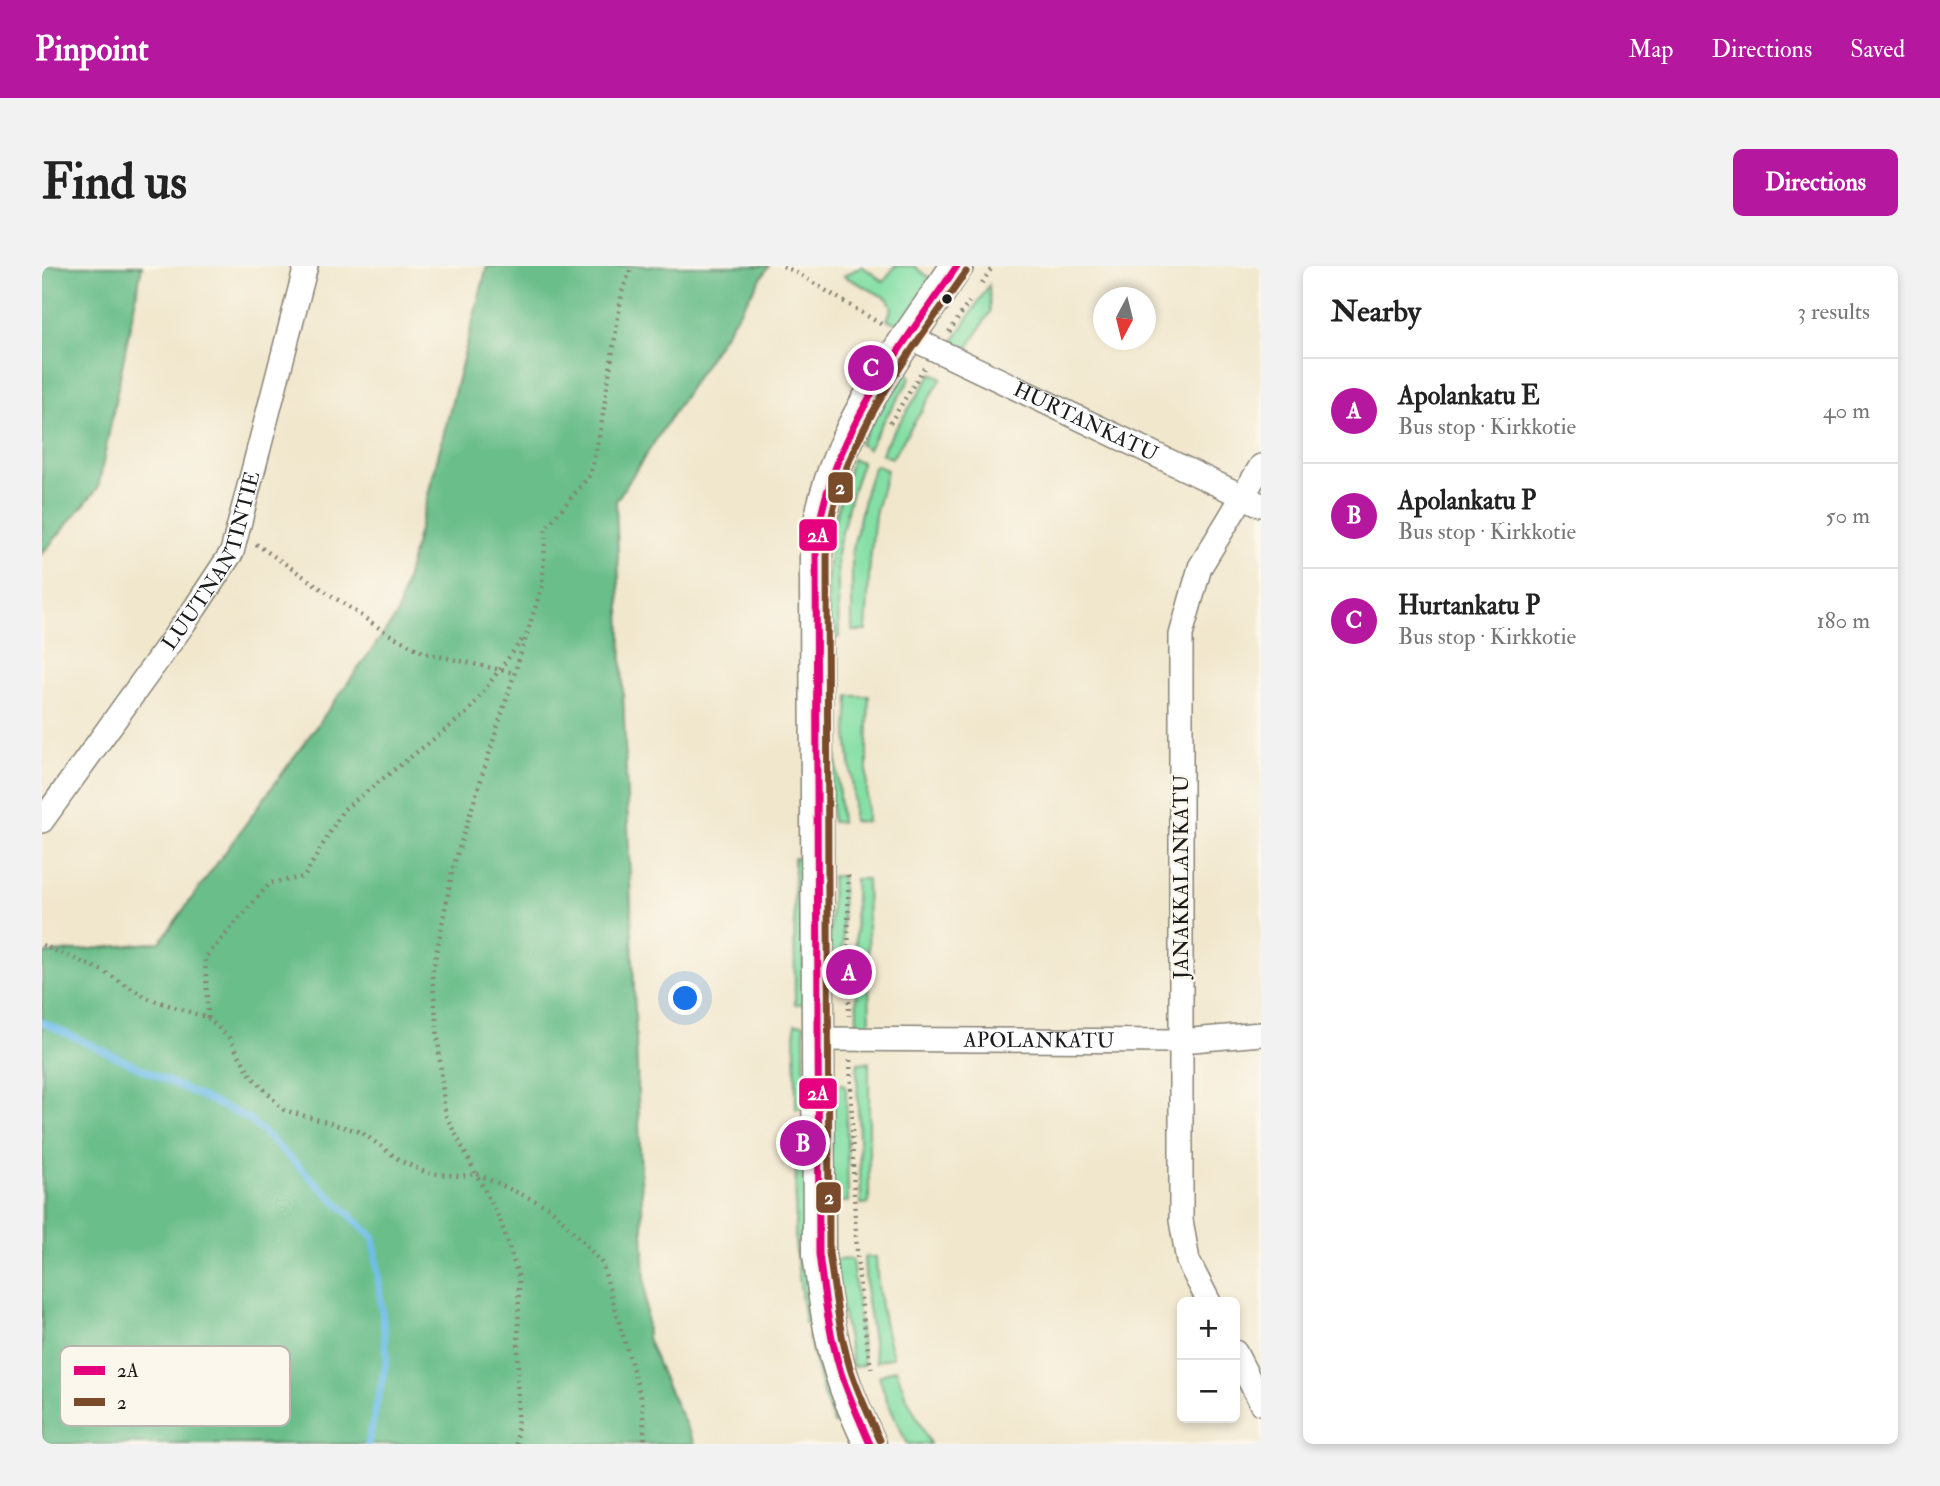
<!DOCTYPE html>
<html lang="en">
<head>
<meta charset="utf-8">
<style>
  :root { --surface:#fff; --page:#f2f2f2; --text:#222; --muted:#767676; --line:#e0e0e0; --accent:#b5179e }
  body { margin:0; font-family:"IM FELL Double Pica",serif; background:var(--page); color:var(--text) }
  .controls { position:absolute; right:21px; bottom:21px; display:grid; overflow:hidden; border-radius:10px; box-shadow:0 4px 10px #0003 }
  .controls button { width:63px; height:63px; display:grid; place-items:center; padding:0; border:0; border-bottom:2px solid var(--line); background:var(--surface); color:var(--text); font:35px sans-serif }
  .compass { position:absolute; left:1051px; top:21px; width:63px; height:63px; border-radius:50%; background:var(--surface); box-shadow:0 4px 10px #0003; rotate:187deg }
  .you { position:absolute; left:644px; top:733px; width:24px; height:24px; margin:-18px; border:5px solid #fff; border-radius:50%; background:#1a73e8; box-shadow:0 0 0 10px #1a73e833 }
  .badge { display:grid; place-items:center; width:46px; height:46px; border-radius:50%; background:var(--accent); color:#fff; font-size:23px; font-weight:700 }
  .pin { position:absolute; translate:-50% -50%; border:4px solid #fff; box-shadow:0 2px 7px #0006 }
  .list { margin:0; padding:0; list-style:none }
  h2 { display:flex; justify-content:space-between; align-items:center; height:91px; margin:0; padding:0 28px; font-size:30px }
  h2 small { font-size:23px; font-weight:400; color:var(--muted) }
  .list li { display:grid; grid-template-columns:46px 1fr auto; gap:21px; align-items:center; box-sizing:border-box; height:105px; padding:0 28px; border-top:2px solid var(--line) }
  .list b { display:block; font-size:26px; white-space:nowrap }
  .list p { margin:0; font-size:23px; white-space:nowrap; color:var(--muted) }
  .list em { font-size:23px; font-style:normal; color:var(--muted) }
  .map { position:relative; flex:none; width:1219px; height:1178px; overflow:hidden; border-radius:10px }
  header { display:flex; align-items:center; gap:42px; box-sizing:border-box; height:98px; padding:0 35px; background:var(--accent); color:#fff }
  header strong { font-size:33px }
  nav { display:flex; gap:38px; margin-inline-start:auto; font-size:24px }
  .intro { display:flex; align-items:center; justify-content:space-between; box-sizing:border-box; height:168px; padding:0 42px }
  h1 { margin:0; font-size:49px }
  .button { padding:18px 32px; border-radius:10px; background:var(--accent); color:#fff; font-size:24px; font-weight:700 }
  main { display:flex; gap:42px; padding:0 42px }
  aside { flex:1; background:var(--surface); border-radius:10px; box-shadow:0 4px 10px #0003 }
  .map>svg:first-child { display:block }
</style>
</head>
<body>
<header>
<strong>Pinpoint</strong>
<nav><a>Map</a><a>Directions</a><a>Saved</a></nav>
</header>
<div class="intro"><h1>Find us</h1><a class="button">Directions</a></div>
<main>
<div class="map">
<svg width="1219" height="1178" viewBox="0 0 1219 1178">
  <rect width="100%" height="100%" fill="#fbf7ec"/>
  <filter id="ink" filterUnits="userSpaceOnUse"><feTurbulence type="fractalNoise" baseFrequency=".0143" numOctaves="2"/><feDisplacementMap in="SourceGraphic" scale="14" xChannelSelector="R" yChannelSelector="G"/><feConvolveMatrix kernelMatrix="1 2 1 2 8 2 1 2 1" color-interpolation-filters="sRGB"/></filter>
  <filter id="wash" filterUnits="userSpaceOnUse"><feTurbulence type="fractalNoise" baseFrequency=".00686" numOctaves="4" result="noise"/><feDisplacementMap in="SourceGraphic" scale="28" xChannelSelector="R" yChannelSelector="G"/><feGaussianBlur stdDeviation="1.57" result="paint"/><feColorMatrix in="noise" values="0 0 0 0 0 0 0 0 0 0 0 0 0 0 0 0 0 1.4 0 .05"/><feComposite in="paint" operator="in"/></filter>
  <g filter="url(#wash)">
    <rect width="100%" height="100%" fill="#f1e7cd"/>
    <path fill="#84dfa5" stroke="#507e60" stroke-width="2" d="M820 0 842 16 853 0H872L890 14 860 59 845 54 850 41 846 33 802 10Z
      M947 19 948 46 926 82 911 76Z
      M861 104 867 108 868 113 839 159 826 183 817 178Z
      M890 107 900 112 850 192 840 188 843 179Z
      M810 193 820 196 808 233 795 287 797 369 796 372H787L786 306 791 260Z
      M833 199 845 204 833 249 828 295 824 365H810V286L825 220Z
      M786 429 793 430V477L799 556H790Z
      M807 430H827L825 482V556L811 555V525L805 467Z
      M752 592H760L762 738H753Z
      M790 610H800L801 690 798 700H787Z
      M813 613H825L828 761H815Z
      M753 758H762L763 843H754Z
      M827 796V937L819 938 815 806 816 797Z
      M787 818H801L804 823 806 936 788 935Z
      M763 890 774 1055 763 1057 753 978 754 891Z
      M824 991H834C835 1025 841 1058 851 1091L834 1096 825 1034 822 992Z
      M810 993 822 1099 811 1101 791 997 795 994Z
      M772 1069 777 1072 801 1150 797 1156 792 1158 783 1133 766 1070Z
      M854 1103 864 1130 888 1178H865L845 1135 837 1110Z"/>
    <path fill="#6bbe8a" stroke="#446d53" stroke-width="2" d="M0 0H100L56 222 0 288Z
      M445 0H727L574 235 605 1072 623 1116 653 1178H0V688L118 676 355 349Z"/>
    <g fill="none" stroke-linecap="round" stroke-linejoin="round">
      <path stroke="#6fbeea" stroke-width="7" d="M0 756 207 853 332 972 345 1092 326 1178"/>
    </g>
  </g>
  <g filter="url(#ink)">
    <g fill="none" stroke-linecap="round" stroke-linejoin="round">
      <defs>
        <g id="street">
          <path id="s1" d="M867 71 1219 239"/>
          <path id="s2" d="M0 555 153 342 190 286 264 0"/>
          <path id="s3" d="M775 773 1139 775 1219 768"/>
          <path d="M1167 1036 1146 995 1139 954V369L1158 301 1219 200"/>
          <path d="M1193 1086 1219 1137"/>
        </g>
        <path id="secondary" d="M828 1178C820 1160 811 1141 804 1122 788 1079 783 1033 777 988L774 316C774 300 773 283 776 268 790 167 860 82 915 0"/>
      </defs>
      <use href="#street" stroke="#868274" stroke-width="26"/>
      <use href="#secondary" stroke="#868274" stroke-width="35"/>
      <path stroke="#868274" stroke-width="4.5" stroke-dasharray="2 5" stroke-linecap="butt" d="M741 0 755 7 842 60
        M940 17 951 0
        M907 66 927 36
        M848 157 882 102
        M214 278 343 366 383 387 472 407
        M806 609 807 750
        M0 679 61 705 105 732 166 752 187 772 210 811 242 844 319 866 359 895 385 907 417 910 435 908 509 942 560 997 600 1135 603 1178
        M166 752 163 692 228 617 262 611 301 544 426 446 482 371
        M808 794C812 898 810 1004 830 1106
        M475 1178 477 1012 458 954 403 848 390 709 411 602 500 320 504 262 548 209 558 167 580 26 590 0"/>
      <use href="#street" stroke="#fff" stroke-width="23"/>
      <use href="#secondary" stroke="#fff" stroke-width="32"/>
      <defs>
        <path id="bus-1" d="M828 1178C818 1155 807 1131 799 1107 787 1068 782 1028 777 988L774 280C786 173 857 85 915 0"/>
        <path id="bus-2" d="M838 1174C827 1150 816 1127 808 1102 797 1065 793 1026 787 987L785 280C796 176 866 90 924 6"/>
      </defs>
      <use href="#bus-1" stroke="#fbf7ec" stroke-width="12"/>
      <use href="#bus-2" stroke="#fbf7ec" stroke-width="12"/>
      <use href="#bus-1" stroke="#e5007d" stroke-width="7"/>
      <use href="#bus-2" stroke="#7a4b2a" stroke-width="7"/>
    </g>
  </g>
  <circle fill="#1c1c1c" stroke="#fbf7ec" stroke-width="2.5" cx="905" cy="33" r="6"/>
  <g text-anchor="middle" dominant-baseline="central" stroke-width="5" stroke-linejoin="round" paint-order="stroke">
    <g font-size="21" fill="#1c1c1c" stroke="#fbf7ec">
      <text stroke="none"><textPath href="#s1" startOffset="196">HURTANKATU</textPath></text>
      <text stroke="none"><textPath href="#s2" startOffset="313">LUUTNANTINTIE</textPath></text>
      <text transform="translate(1139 611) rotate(-90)">JANAKKALANKATU</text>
      <text stroke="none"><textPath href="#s3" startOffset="222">APOLANKATU</textPath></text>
    </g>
  </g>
  <rect x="18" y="1080" width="230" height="80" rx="10" fill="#fbf7ec" stroke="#b8b5ae" stroke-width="2"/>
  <rect x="32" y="1100" width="31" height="9" fill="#e5007d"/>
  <rect x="32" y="1132" width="31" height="8" fill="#7a4b2a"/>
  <g font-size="19" fill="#1c1c1c">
    <text x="75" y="1111">2A</text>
    <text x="75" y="1143">2</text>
  </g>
  <g stroke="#fbf7ec" stroke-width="2.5">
    <rect x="785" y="205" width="27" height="33" rx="7" fill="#7a4b2a"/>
    <rect x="756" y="252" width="40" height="34" rx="7" fill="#e5007d"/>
    <rect x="756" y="811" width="40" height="33" rx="7" fill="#e5007d"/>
    <rect x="773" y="915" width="27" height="33" rx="7" fill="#7a4b2a"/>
  </g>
  <g font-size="19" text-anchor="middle" font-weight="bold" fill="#fff">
    <text x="798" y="228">2</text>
    <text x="776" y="276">2A</text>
    <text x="776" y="834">2A</text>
    <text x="787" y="938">2</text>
  </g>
</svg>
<div class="controls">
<button>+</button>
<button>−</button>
</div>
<svg class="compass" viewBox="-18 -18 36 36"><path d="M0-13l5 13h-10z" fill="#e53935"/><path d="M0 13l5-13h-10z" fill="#767676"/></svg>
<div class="you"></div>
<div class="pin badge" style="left:807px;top:706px">A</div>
<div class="pin badge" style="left:761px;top:877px">B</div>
<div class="pin badge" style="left:829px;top:102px">C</div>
</div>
<aside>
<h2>Nearby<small>3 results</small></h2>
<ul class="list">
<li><span class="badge">A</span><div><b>Apolankatu E</b><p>Bus stop · Kirkkotie</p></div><em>40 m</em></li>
<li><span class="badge">B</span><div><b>Apolankatu P</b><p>Bus stop · Kirkkotie</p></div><em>50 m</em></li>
<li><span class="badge">C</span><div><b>Hurtankatu P</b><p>Bus stop · Kirkkotie</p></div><em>180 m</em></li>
</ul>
</aside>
</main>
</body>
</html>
